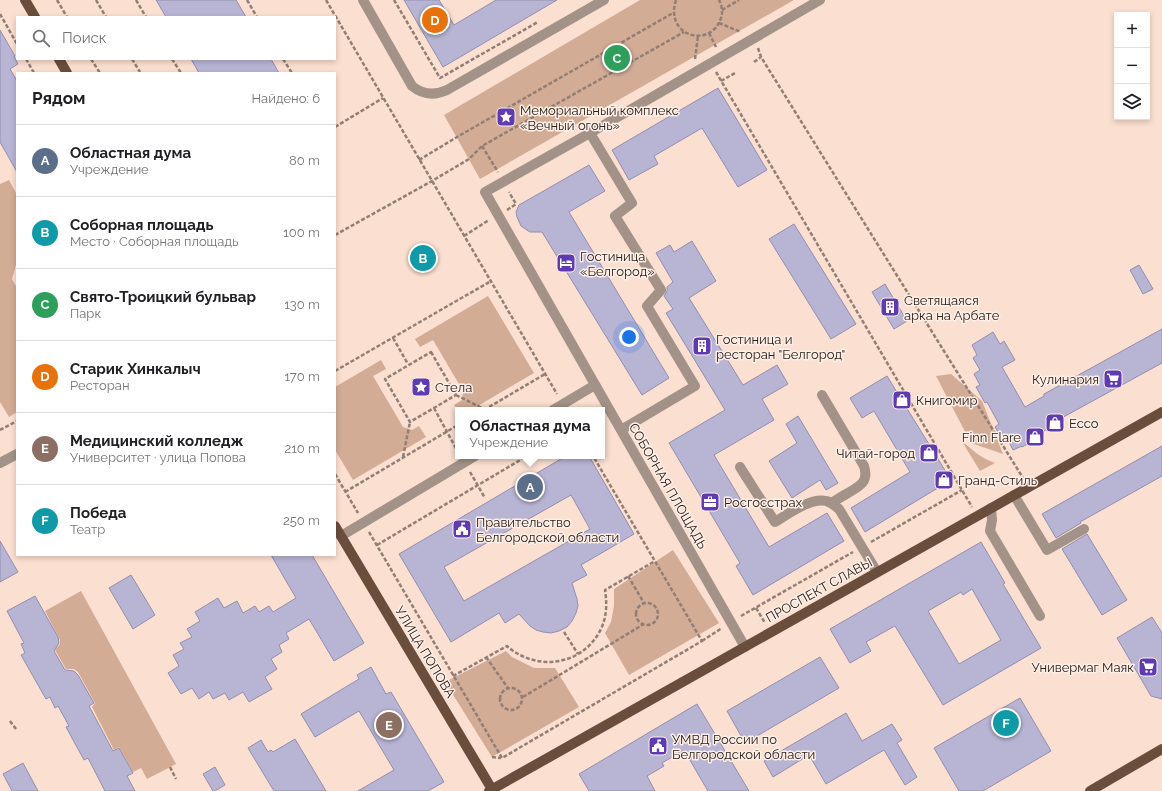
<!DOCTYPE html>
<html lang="ru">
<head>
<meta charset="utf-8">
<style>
  :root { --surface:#fff; --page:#f2f2f2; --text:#202124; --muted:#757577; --line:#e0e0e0; --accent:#5f3bb3 }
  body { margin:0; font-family:Raleway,sans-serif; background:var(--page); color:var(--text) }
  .controls { position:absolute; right:12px; top:12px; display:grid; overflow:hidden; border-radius:0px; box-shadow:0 2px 6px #0003 }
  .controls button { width:36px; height:36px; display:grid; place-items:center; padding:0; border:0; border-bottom:1px solid var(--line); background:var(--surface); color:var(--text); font:20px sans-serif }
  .you { position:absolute; left:629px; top:337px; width:14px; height:14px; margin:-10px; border:3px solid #fff; border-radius:50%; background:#1a73e8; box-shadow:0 0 0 6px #1a73e833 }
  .badge { display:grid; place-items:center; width:26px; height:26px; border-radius:50%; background:var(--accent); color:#fff; font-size:13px; font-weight:700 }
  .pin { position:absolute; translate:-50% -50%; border:2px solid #fff; box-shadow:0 1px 4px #0006 }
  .popup { position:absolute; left:455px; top:407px; width:150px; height:52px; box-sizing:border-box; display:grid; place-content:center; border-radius:0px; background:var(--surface); filter:drop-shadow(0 1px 3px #0005); font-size:13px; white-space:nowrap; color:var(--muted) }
  .popup b { font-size:15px; color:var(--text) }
  .popup::after { content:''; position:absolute; left:50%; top:100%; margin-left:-8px; border:8px solid transparent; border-top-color:var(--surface) }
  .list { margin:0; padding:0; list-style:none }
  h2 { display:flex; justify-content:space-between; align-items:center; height:52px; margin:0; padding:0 16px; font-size:17px }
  h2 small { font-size:13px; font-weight:400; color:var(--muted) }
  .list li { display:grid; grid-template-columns:26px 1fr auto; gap:12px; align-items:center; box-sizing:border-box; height:72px; padding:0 16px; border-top:1px solid var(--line) }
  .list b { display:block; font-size:15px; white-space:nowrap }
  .list p { margin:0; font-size:13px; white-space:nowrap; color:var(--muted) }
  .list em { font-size:13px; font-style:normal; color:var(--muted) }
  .icon { flex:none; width:22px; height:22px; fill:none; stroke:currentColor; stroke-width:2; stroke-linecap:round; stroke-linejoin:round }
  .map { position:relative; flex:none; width:1162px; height:791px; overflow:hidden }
  .search { position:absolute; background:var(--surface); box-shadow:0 2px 6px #0003; left:16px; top:16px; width:320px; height:44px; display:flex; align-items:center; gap:10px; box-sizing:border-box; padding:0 14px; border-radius:0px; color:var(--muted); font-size:15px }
  .panel { position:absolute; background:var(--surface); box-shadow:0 2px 6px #0003; left:16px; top:72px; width:320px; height:484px; border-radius:0px }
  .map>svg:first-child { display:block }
</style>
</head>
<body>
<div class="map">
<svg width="1162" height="791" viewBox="0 0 1162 791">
  <rect width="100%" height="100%" fill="#fbdfd0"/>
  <path fill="#d3ac96" d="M640 0H794L480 179 444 115Z
    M9 180 17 195V261L12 279 17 288V412L9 417 0 402V184Z
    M488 296 534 373 471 410H458V411L454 405 462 400 463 391 433 340 420 347 415 339Z
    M381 360 386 369 373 376 403 427 412 430 419 426 426 437 353 480 335 450V387Z
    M951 374 982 401 1003 454 971 443 936 376Z
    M961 440C972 450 981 458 995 463L980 471Z
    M673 550 719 623 629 675 605 633 611 622 614 606V589Z
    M81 591 176 764 147 779 141 768 133 772 119 747 114 750 92 707 95 703 78 672 74 669H66L55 650 60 644V640L45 611Z
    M506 651 512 657 534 668H555L579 707 492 757 445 682Z"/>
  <path fill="#b8b4d4" stroke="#928ead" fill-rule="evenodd" d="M156 0H236L246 17H166Z
    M404 0H439L454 25 496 0H557L443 67Z
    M0 30 15 56H14L18 64 10 69 17 81V172L0 142Z
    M191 59H271L279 73H199Z
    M718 88 767 170 738 187 702 128 654 156 658 164 629 180 612 150Z
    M589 165 605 191 569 212 669 378 642 395 542 232H530L521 226 517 217 516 212 519 205Z
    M794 224 856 324 831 339 769 239Z
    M692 241 716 281 689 298 743 385 777 365 788 384 762 399 774 420 714 455 769 547 827 513 844 541 753 595 736 566 740 563 669 443 725 410 666 313 673 309 664 296 667 291V287L673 282 656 253 670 245 674 252Z
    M1139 265 1153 289 1143 294 1130 270Z
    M885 284 907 321 894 329 872 292Z
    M1162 329V363L1047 426 1048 429 1037 435 1039 438 1022 447V446L1013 450 1006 436 1002 439 995 427 999 424 987 402 985 403 976 387 980 385 974 374 980 370 973 358 977 355 972 345 993 332 1000 344 1004 341 1015 360 1002 367 1025 407 1044 396V394Z
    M887 376 951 480 865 532 851 508 910 472 874 411 862 418 850 398Z
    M798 416 838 483 826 490 820 480 792 498 769 461 797 443 786 424Z
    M1162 446V476L1080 522 1081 523 1056 538 1042 514Z
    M566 456H589L634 534 581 565 587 575 572 583 577 599 578 606 576 613 572 621 567 627 559 631 551 633 543 632 536 630 530 626 519 614 505 623 499 613 451 642 399 554ZM571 495 590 529 464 601 444 567Z
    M1087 534 1127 600 1102 615 1062 549Z
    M0 541 18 572 0 582Z
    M981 542 1005 583 1003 584 1041 648 943 705 895 626 866 642 871 651 850 663 830 629ZM972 589 1001 640 959 664 928 611 961 592 963 595Z
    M271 555H312L364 643 334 661 309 619 286 633 289 639 279 645 282 652 271 659 277 669 265 677 272 689 249 702 243 692 229 700 225 693 213 699 209 692 199 699 192 688 181 694 168 673 179 666 173 655 184 649 180 643 192 637 187 629 200 621 195 612 218 598 224 608 237 601 243 613 255 606 259 612 269 606 273 612 296 598Z
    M131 575 155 615 133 629 109 588Z
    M35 596 58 637 59 643 54 651 65 670 74 671 78 675 94 703 89 706 113 751 119 748 133 773 127 776 135 791H105L88 758 84 760 66 727 69 726 58 706 55 708 50 697 46 699 21 655 25 653 21 644 24 643 7 611Z
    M1152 617 1162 633V699L1151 696 1117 638Z
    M820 657 839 688 745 743 727 711Z
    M371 667 386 694 391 692 444 782 428 791H358L394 770 359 711 315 737 301 714 359 679 357 675Z
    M1020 698 1051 751 983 791H959L934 748Z
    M697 704 749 791H708L684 750 662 763 664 766 647 776 655 791H589L579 774Z
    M846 713 862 741 892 724 902 740 897 743 917 777 905 785 884 750 826 784 809 755 773 777 764 761Z
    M295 739 326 791H274L248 748 261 740 268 752 271 750 273 752Z
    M23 763 38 791H12L3 774Z
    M215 767 225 785 215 791H213L203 774Z"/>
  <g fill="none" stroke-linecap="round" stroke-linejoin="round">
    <path stroke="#927e73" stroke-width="2.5" stroke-dasharray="4 2" stroke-linecap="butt" d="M57 0 67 17
      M96 0 106 17
      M136 0 146 17
      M247 0 257 17
      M326 0 557 394
      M394 0 440 78 538 22
      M676 0C664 37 711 49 721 18 723 12 722 6 719 0
      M722 10 739 0
      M0 14 17 44
      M719 23 741 32
      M709 33 716 47
      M758 48 761 57 1023 478
      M26 59 34 73
      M91 59 100 73
      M132 59 140 72
      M172 59 181 73
      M283 59 292 73
      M695 59 698 36
      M754 62 761 57
      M716 72 972 507
      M721 81 735 73
      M335 127 383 98
      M482 146 498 172
      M419 160 457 137 673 13
      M507 210 516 204 509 192
      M335 235 432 181 469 159 482 146 684 32
      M464 236 489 220
      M393 338 408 364
      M431 352 456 395 410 422 385 379Z
      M335 371 491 281
      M456 395 484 409
      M434 408 458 452
      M484 410 545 374
      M0 430 17 421
      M403 457 410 422
      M470 472 485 498
      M335 474 358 513
      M345 492 458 425
      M369 532 502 758 702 641 593 456
      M871 542 962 490
      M377 545 527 456
      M628 576 644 603
      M636 614a11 11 0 1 1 22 0a11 11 0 1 1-22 0Z
      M756 608 765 623
      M741 616 853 552
      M564 632 578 654
      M702 641 722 628
      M486 657 508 688
      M453 676 507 646C536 672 583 666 601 629 607 616 607 603 605 590L655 561
      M500 699a11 11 0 1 1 22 0a11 11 0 1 1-22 0Z
      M523 697 644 624
      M10 721 16 729
      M492 757 501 758
      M170 767 176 779"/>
    <path stroke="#a39288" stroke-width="10" d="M363 0 412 86C423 95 434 96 447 90L604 0
      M590 133 632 203 615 216 661 290 647 306 695 386 621 430
      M822 395 864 466C869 482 860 486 848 493 842 496 837 500 831 503
      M553 410 595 385
      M0 463 17 454
      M740 467 775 522C788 514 811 497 826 501 831 502 835 506 839 509L877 572
      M1014 495 1047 550 1084 529
      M991 508 992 520 990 531 1040 616
      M341 536 475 456
      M745 647 485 192 590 133 820 0"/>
    <path stroke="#6b4d3c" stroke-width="10" d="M25 0 35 17
      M59 59 67 73
      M335 526 493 791
      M489 791 1162 412
      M1090 791 1162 749"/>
  </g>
  <defs>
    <symbol id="sight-square" viewBox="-11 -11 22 22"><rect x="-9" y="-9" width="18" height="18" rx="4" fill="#5f3bb3" stroke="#fef0e8"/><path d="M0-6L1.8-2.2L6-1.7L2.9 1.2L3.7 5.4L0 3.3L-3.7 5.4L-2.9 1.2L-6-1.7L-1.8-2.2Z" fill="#fff"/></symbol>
    <symbol id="hotel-square" viewBox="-11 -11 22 22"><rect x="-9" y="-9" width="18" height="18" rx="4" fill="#5f3bb3" stroke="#fef0e8"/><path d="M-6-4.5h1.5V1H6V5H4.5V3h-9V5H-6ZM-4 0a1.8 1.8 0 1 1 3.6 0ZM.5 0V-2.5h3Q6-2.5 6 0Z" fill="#fff"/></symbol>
    <symbol id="building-square" viewBox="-11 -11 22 22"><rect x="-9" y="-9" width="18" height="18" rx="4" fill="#5f3bb3" stroke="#fef0e8"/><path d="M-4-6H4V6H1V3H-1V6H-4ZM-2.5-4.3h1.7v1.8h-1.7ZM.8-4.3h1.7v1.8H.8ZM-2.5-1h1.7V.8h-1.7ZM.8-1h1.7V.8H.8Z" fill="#fff"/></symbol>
    <symbol id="supermarket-square" viewBox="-11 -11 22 22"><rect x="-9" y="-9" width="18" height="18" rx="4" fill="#5f3bb3" stroke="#fef0e8"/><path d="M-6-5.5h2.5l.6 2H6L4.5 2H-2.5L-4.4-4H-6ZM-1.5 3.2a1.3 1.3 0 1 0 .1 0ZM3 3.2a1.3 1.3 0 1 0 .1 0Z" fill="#fff"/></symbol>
    <symbol id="shop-square" viewBox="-11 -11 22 22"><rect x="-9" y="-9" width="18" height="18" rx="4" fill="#5f3bb3" stroke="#fef0e8"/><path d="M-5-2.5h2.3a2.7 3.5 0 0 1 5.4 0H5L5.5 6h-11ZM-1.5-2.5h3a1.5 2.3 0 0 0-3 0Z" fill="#fff"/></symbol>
    <symbol id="office-square" viewBox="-11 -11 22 22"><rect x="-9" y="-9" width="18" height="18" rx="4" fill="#5f3bb3" stroke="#fef0e8"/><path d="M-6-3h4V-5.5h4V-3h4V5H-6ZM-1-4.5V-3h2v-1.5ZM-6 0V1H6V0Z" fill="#fff"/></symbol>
    <symbol id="civic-square" viewBox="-11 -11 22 22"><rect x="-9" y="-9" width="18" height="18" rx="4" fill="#5f3bb3" stroke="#fef0e8"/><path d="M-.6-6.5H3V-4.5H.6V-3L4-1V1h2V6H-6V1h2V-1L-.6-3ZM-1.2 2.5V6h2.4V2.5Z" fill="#fff"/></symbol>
  </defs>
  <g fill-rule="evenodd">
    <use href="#sight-square" x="495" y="106" width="22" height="22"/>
    <use href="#hotel-square" x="555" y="252" width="22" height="22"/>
    <use href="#building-square" x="879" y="296" width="22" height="22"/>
    <use href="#building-square" x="691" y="335" width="22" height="22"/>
    <use href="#supermarket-square" x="1102" y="368" width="22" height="22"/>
    <use href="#sight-square" x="410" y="376" width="22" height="22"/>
    <use href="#shop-square" x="891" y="389" width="22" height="22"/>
    <use href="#shop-square" x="1044" y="412" width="22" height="22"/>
    <use href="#shop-square" x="1024" y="426" width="22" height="22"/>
    <use href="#shop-square" x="918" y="442" width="22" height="22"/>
    <use href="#shop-square" x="933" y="469" width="22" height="22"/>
    <use href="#office-square" x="699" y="491" width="22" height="22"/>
    <use href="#civic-square" x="451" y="518" width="22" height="22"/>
    <use href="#supermarket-square" x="1137" y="656" width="22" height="22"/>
    <use href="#civic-square" x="647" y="735" width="22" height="22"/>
  </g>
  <g text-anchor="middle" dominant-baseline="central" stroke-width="3" stroke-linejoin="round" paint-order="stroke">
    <g font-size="13" fill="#2c2019" stroke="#fef0e8" text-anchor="start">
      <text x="520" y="110">Мемориальный комплекс<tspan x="520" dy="15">«Вечный огонь»</tspan></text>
      <text x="580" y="256">Гостиница<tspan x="580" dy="15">«Белгород»</tspan></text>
      <text x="904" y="300">Светящаяся<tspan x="904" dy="15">арка на Арбате</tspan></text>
      <text x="716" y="339">Гостиница и<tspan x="716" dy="15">ресторан "Белгород"</tspan></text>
      <text x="1099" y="379" text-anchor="end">Кулинария</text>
      <text x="435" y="387">Стела</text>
      <text x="916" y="400">Книгомир</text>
      <text x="1069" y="423">Ecco</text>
      <text x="1021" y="437" text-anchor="end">Finn Flare</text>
      <text x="915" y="453" text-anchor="end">Читай-город</text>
      <text x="958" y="480">Гранд-Стиль</text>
      <text x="724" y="502">Росгосстрах</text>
      <text x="476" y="522">Правительство<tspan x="476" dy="15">Белгородской области</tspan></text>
      <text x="1134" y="667" text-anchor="end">Универмаг Маяк</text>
      <text x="672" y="739">УМВД России по<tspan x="672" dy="15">Белгородской области</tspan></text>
    </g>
    <g font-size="13" fill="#2c2019" stroke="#fef0e8">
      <text transform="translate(668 486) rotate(60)">СОБОРНАЯ ПЛОЩАДЬ</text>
      <text transform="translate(819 590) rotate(-29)">ПРОСПЕКТ СЛАВЫ</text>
      <text transform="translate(425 652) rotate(59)">УЛИЦА ПОПОВА</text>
    </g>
  </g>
</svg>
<div class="controls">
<button>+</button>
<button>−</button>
<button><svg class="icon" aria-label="layers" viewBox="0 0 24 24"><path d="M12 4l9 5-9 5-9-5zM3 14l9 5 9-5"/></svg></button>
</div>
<div class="you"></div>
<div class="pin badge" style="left:530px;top:487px;background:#5c6f8a">A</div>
<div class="popup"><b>Областная дума</b>Учреждение</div>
<div class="pin badge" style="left:423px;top:258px;background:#0f9aa8">B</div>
<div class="pin badge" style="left:617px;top:58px;background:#2e9e5b">C</div>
<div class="pin badge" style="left:435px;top:20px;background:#e8710a">D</div>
<div class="pin badge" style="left:389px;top:725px;background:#8d6e63">E</div>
<div class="pin badge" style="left:1006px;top:723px;background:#0f9aa8">F</div>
<div class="search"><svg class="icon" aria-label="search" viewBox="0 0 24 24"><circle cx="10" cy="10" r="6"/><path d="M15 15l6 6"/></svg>Поиск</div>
<section class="panel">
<h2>Рядом<small>Найдено: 6</small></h2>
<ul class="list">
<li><span class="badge" style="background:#5c6f8a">A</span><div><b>Областная дума</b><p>Учреждение</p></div><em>80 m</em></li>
<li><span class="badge" style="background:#0f9aa8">B</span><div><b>Соборная площадь</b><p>Место · Соборная площадь</p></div><em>100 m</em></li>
<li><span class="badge" style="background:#2e9e5b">C</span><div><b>Свято-Троицкий бульвар</b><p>Парк</p></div><em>130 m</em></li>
<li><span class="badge" style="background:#e8710a">D</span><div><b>Старик Хинкалыч</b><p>Ресторан</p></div><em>170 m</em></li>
<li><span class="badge" style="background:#8d6e63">E</span><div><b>Медицинский колледж</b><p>Университет · улица Попова</p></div><em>210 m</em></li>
<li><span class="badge" style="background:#0f9aa8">F</span><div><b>Победа</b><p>Театр</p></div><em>250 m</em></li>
</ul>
</section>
</div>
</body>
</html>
